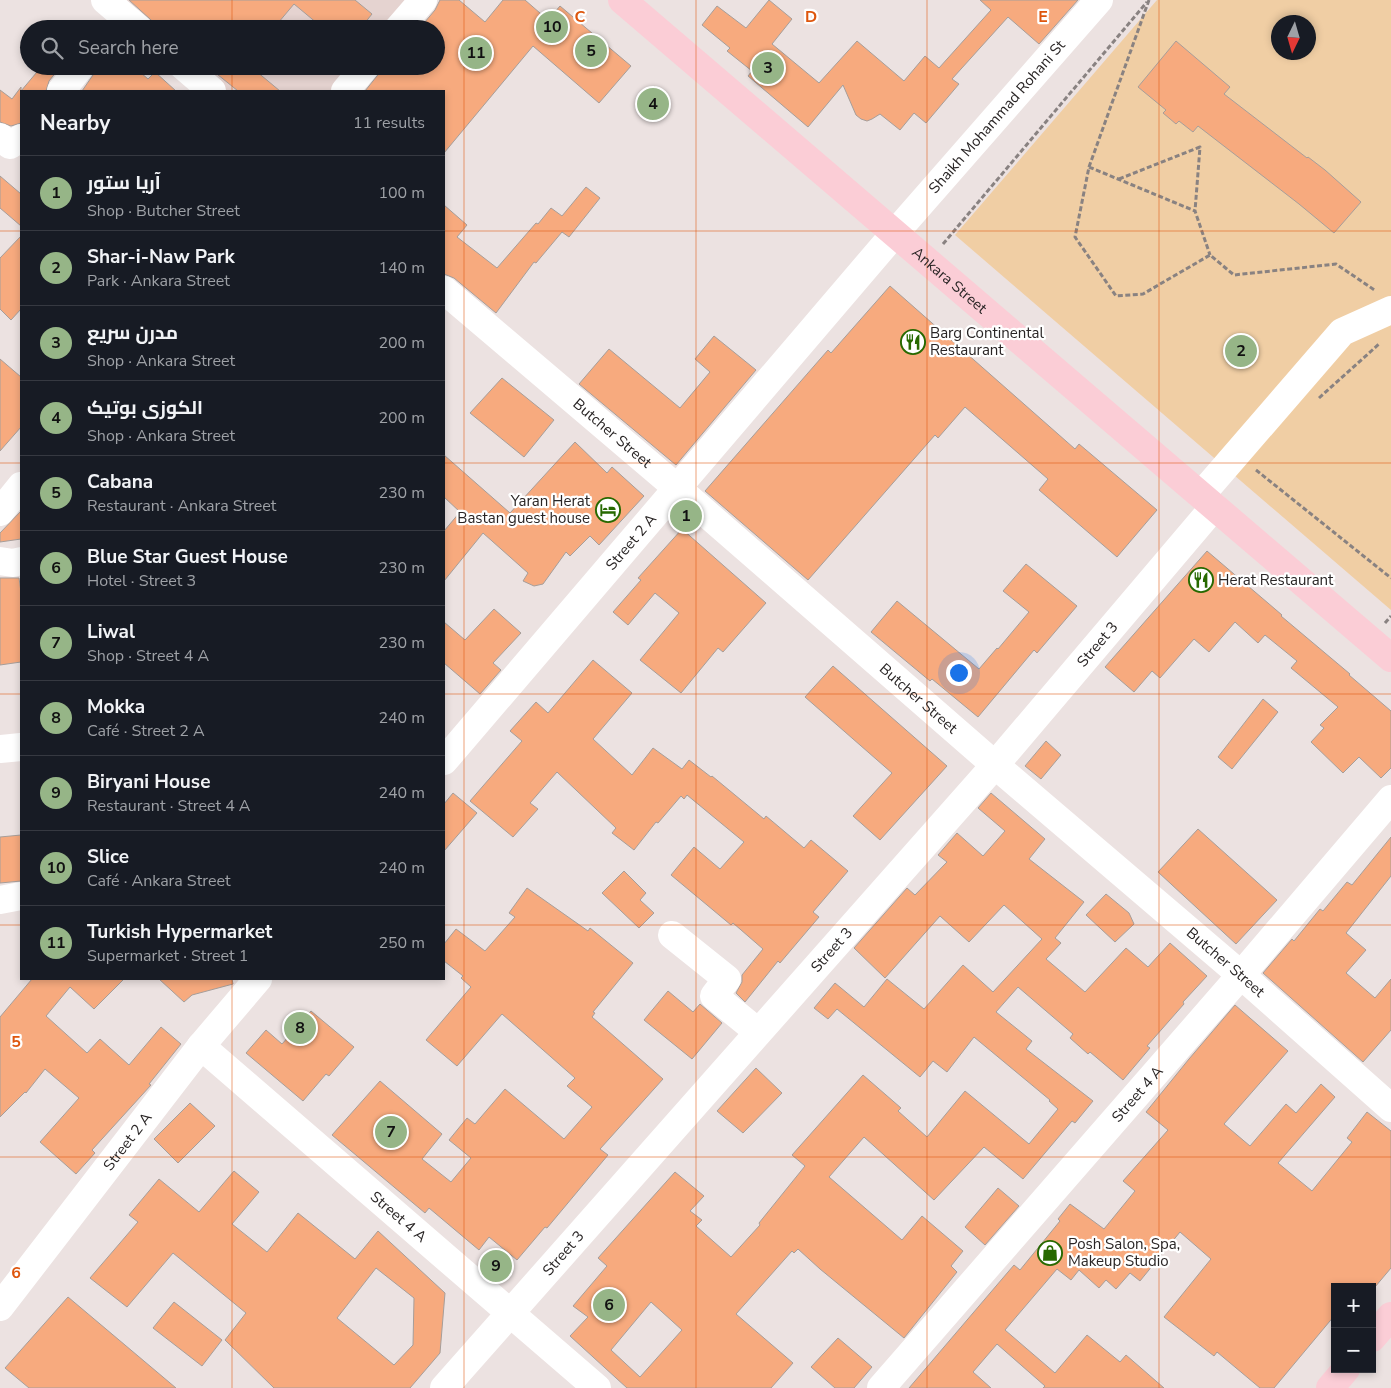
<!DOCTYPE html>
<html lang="en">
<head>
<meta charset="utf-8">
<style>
  :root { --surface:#171b24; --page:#20242c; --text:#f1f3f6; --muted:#9ea1a6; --line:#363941; --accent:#96b587 }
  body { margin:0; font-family:"Nunito Sans",Cairo,sans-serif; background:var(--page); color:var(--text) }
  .controls { position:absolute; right:15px; bottom:15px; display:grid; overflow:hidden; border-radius:0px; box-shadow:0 2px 8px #0003 }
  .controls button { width:45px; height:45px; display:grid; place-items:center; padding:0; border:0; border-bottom:1px solid var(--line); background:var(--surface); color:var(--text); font:25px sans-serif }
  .compass { position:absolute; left:1271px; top:15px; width:45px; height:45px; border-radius:50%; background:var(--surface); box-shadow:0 2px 8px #0003; rotate:185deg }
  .you { position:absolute; left:958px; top:672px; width:18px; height:18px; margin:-12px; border:4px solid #fff; border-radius:50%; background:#1a73e8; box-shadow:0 0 0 8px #1a73e833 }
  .badge { display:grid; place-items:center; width:32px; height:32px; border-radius:50%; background:var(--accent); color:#111; font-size:16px; font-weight:700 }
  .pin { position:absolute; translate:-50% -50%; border:2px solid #fff; box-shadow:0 1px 5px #0006 }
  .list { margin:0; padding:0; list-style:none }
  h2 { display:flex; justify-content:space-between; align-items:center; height:65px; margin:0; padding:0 20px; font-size:21px }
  h2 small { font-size:16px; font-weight:400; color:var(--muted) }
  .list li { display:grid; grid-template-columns:32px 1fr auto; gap:15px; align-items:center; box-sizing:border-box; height:75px; padding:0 20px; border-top:1px solid var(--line) }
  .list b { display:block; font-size:19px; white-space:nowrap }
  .list p { margin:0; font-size:16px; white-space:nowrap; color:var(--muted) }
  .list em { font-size:16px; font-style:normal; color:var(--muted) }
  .icon { flex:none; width:28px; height:28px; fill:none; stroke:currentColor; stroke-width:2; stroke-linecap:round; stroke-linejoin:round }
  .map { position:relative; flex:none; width:1391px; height:1388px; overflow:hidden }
  .search { position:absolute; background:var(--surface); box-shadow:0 2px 8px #0003; left:20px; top:20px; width:425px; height:55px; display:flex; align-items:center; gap:12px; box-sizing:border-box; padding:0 18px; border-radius:28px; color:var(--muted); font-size:19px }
  .panel { position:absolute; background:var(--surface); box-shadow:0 2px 8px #0003; left:20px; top:90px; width:425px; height:890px; border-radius:0px }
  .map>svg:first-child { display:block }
</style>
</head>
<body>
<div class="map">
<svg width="1391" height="1388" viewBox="0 0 1391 1388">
  <rect width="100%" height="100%" fill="#ece2e1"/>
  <path fill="#e5d3d0" d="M119 0H413L388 29H153Z
    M196 66H357L336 91H225Z"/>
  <path fill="#f0cea4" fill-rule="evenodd" d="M1157 0H1391V610L955 235ZM1278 22H1308V52H1278Z"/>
  <path fill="#f7aa7e" stroke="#a69e9a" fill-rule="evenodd" d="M129 0H355L372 14 360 29H324L294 4 273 29H247L238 21 231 29H161Z
    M440 0H459L485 22 503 0H525L548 20 560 6 631 66 599 103 533 46 444 153V91H365L385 66H436V29H419L435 10Z
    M769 0 792 19 772 44 819 83 857 41 904 81 925 56 939 68 991 10 980 0H1078L1039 44 1008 17 952 79 959 84 926 123 914 113 900 130 880 114 872 119 867 121 861 119 856 115 843 85 808 127 748 76 752 71 727 51 730 48 702 25 717 6 746 28Z
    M1176 41 1230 87 1224 94 1307 158 1308 157 1325 170 1361 202 1334 233 1299 204 1198 126 1193 132 1179 121 1176 124 1163 113 1166 110 1138 87Z
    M42 66H61L49 81 46 91H21V123L11 126 0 122V90L12 99 21 87V91Z
    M96 66H133L148 79 155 72 176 91H82L93 75Z
    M207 66H250L280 91H238Z
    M654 86 668 99 652 120 637 108Z
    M0 176 21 194V226L0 208Z
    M586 187 600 198 569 237 562 232 536 263 534 262 496 313 454 278 444 274V205L467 225 457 237 497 268 536 223 538 224 551 208 562 216Z
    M21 236V309L11 320 0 309V258Z
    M890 286 1075 449 1079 444 1157 510 1117 557 1039 490 1048 479 965 407 938 438 935 435 808 580 705 491 828 350 831 353Z
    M714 336 756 370 676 465 579 384 609 349 680 408 710 372 695 359Z
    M0 359 21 377V427L0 451Z
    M502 378 554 420 524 457 470 413Z
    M575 442 607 473 612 467 644 496 599 545 590 536 570 556 566 552 543 584 534 586 523 581 528 573 483 533 444 581V531L460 512 444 497V455L510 513Z
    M21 511V539L0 542V533Z
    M682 529 766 603 723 652 718 648 681 693 640 660 679 613 655 593 628 625 613 612 641 580 638 578Z
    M1207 551 1282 615 1281 616 1350 674 1349 675 1391 711V768L1381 778 1359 757 1343 773 1311 742 1324 728 1320 725 1338 707 1291 668 1297 661 1265 635 1258 643 1235 622 1209 652 1194 639 1160 678 1152 671 1134 692 1105 667Z
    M1026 564 1077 606 1037 653 1034 650 978 717 932 679 930 681 871 632 897 601 979 669 997 648 998 649 1029 612 1003 591Z
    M0 578H19L21 592V662L0 665Z
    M494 609 521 633 493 663 501 670 480 694 444 663V622L465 640Z
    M593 660 632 693 593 739 632 775 653 748 682 769 689 760 711 777 712 776 764 819 766 816 804 848 811 840 848 871 813 912 819 917 780 963 778 961 745 1002 736 993 742 982V975L763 949 733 923 731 925 671 875 694 847 720 869 744 842 687 795 684 799 681 796 658 823 656 822 634 850 612 833 616 828 557 772 530 803 538 809 513 837 470 801 522 741 510 731 536 702 548 713Z
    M833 666 947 766 880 840 853 816 892 773 805 697Z
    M1263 699 1278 712 1232 769 1218 757Z
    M1046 741 1061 755 1041 779 1025 766Z
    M453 793 477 813 444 851V804Z
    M991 793 1045 839 1029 859 1084 902 1055 938 1061 943 1046 959 1085 992 1126 948 1148 967 1170 943 1207 976 1183 1002 1184 1004 1147 1046 1150 1048 1123 1080 1090 1052 1088 1054 1070 1038 1073 1034 1018 987 996 1012 1032 1041 1026 1049 1093 1101 1075 1123 1072 1121 1023 1179 984 1147 934 1200 864 1137 829 1177 902 1240 922 1216 963 1251 951 1266 957 1272 904 1338 820 1269 798 1249 794 1253 792 1251 736 1314 793 1363 771 1388H627L570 1336 588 1317 573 1306 607 1266 598 1258 675 1172 704 1196 690 1211 702 1220 696 1226 731 1257 760 1225 759 1223 805 1166 792 1155 863 1075 901 1108 898 1111 927 1137 965 1091 1029 1144 1058 1109 1049 1101 1050 1100 974 1037 947 1072 933 1061 920 1077 837 1009 828 1019 814 1008 835 983 864 1007 887 979 924 1009 963 965 993 992 1042 939 1004 905 969 942 940 916 885 978 854 948 907 888 915 895 947 862 938 855 957 833 983 856 1005 831 978 808ZM651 1302 682 1330 640 1377 611 1350Z
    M1198 829 1277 900 1236 944 1158 872Z
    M21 835V881L0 883V837Z
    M1391 837V876L1346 933 1366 950 1346 973 1375 998 1391 979V1030L1363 1062 1263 973 1292 939 1294 941 1320 909 1323 911 1347 882 1352 885Z
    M624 871 646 893 640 900 654 913 639 928 602 893Z
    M527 888 588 931 590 928 633 963 593 1012 595 1013 592 1017 663 1079 600 1149 608 1155 547 1228 545 1227 517 1260 489 1237 479 1250 429 1208 425 1213 332 1135 380 1081 442 1134 422 1159 451 1182 471 1158 449 1140 467 1118 475 1124 505 1089 564 1139 592 1107 567 1086 575 1078 502 1014 457 1066 426 1040 471 987 461 978 463 976 444 961V944L456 929 485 951 515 917 509 913Z
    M1106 894 1129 913 1134 924 1115 942 1086 915Z
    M32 979H124L94 1009 70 987 46 1016 87 1053 100 1039 129 1065 161 1027 181 1044 149 1084 151 1085 92 1150 95 1153 76 1174 40 1142 79 1098 45 1069 26 1093 25 1092 0 1117V1017Z
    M159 979H232L233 984 192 995 184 1002Z
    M668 991 693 1012 700 1004 722 1023 692 1059 644 1020Z
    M1235 1005 1288 1051 1224 1124 1250 1146 1286 1104 1296 1113 1321 1084 1335 1097 1278 1163 1312 1191 1352 1142 1347 1138 1367 1112 1391 1131V1268L1375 1287H1335V1315L1274 1388H1260L1217 1352 1214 1356 1164 1317 1211 1259 1180 1232 1140 1281 1130 1273 1116 1289 1106 1280 1099 1288 1079 1270 1071 1280 1057 1269 1005 1330 1055 1373 1087 1335 1120 1362 1126 1355 1164 1388H1043L1045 1386 997 1344 973 1372 991 1388H909L1014 1265 1020 1270 1060 1221 1058 1219 1070 1204 1104 1229 1135 1191 1123 1181 1168 1130 1146 1112 1189 1059Z
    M311 1011 354 1047 329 1076 326 1074 303 1101 246 1053 266 1030 282 1044Z
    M756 1068 782 1093 743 1133 717 1111Z
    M190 1103 215 1126 178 1163 154 1139Z
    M234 1171 259 1192 232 1224 267 1252 298 1213 355 1259 378 1231 445 1293 440 1353 410 1388H274L225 1340 246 1313 173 1253 127 1307 90 1278 138 1222 129 1215 159 1179 199 1212ZM376 1268 414 1298 413 1345 394 1365 337 1318Z
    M998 1188 1019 1206 985 1245 965 1227Z
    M68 1297 176 1388H29L5 1368Z
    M174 1302 222 1340 202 1366 153 1328Z
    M838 1338 872 1367 854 1388H835L811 1367Z"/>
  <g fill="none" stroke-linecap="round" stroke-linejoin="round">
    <path stroke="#898281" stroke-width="3" stroke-dasharray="5 2.5" stroke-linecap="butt" d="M1149 0 1089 167 1075 237 1116 296 1143 294 1210 255 1234 275 1336 264 1376 291
      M1089 167 1195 211 1210 255
      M1119 179 1200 147 1195 211
      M943 244 1147 2
      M1319 398 1379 344
      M1256 470 1391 578
      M1385 623 1391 616"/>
    <g stroke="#fff" stroke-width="28">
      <path d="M105 0 139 29"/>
      <path d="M398 29 423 0"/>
      <path d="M183 66 212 91"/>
      <path d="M61 91 81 66"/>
      <path d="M345 91 366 66"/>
      <path d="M0 137 10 145 21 138"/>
      <path id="s1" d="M444 290 677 488 995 765 1241 975 1391 1108"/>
      <path d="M1201 495 1342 332 1391 310"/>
      <path d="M0 512 21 486"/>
      <path d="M0 561 13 563 21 561"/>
      <path d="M0 749 21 747"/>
      <path id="s2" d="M444 761 895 233 1099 0"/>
      <path d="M0 900 21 896"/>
      <path d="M672 935 727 979 714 996 758 1032"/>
      <path id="s3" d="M201 1046 597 1388"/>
      <path id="s4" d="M0 1307 201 1046 258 979"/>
      <path id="s5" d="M444 1388 995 765 1214 507"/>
      <path id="s6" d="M881 1388 1241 975 1391 799"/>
    </g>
    <g stroke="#fbcdd6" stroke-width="28">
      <path id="s7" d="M622 0 1391 658"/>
      <path d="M1372 1338 1391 1316"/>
      <path d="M1330 1388 1346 1369"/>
    </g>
  </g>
  <path fill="none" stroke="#de560d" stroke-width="1" stroke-opacity="0.55" d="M232 0V29M464 0V1388M696 0V1388M927 0V1388M1159 0V1388M232 66V91M0 231H21M444 231H1391M0 463H21M444 463H1391M0 694H21M444 694H1391M0 925H21M444 925H1391M232 979V1388M0 1157H1391"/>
  <defs>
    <symbol id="restaurant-ring" viewBox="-11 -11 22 22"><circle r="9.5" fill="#fff" stroke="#276900" stroke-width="1.5"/><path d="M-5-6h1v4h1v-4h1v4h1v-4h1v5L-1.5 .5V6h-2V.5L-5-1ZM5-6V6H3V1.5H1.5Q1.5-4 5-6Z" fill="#276900"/></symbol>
    <symbol id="hotel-ring" viewBox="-11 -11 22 22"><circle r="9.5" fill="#fff" stroke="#276900" stroke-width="1.5"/><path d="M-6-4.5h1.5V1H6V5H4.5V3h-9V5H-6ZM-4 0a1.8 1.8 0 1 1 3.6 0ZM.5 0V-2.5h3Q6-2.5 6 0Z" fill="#276900"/></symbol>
    <symbol id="shop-ring" viewBox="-11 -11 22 22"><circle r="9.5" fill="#fff" stroke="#276900" stroke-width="1.5"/><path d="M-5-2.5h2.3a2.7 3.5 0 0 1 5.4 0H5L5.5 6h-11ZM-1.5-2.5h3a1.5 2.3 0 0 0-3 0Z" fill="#276900"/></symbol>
  </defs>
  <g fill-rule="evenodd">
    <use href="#restaurant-ring" x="899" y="328" width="28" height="28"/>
    <use href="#hotel-ring" x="594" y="496" width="28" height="28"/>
    <use href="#restaurant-ring" x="1187" y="566" width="28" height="28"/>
    <use href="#shop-ring" x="1036" y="1239" width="28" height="28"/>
  </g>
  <g text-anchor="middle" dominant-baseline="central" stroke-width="4.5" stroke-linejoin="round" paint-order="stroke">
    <g font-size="15" fill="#292525" stroke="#fff">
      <text stroke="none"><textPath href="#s2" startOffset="849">Shaikh Mohammad Rohani St</textPath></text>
      <text stroke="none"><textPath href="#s7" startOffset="431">Ankara Street</textPath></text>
      <text stroke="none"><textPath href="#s1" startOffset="221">Butcher Street</textPath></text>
      <text stroke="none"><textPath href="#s2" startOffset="288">Street 2 A</textPath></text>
      <text stroke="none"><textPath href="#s5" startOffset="990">Street 3</textPath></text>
      <text stroke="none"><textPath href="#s1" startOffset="626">Butcher Street</textPath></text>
      <text stroke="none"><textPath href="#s5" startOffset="585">Street 3</textPath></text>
      <text stroke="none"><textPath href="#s1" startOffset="1031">Butcher Street</textPath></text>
      <text stroke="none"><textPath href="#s6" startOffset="390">Street 4 A</textPath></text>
      <text stroke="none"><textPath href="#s4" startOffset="209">Street 2 A</textPath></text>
      <text stroke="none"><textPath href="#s3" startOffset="261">Street 4 A</textPath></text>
      <text stroke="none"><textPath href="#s5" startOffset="180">Street 3</textPath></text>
    </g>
    <g font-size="15" fill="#292525" stroke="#fff" text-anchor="start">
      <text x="930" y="333">Barg Continental<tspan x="930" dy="17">Restaurant</tspan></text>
      <text x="590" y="501" text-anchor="end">Yaran Herat<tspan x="590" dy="17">Bastan guest house</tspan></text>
      <text x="1218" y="580">Herat Restaurant</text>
      <text x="1068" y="1244">Posh Salon, Spa,<tspan x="1068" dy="17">Makeup Studio</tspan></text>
    </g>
  </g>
  <g font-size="16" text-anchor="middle" font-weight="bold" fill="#de560d" stroke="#fff" stroke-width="4.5" stroke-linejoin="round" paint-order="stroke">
    <text x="580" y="22">C</text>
    <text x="811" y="22">D</text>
    <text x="1043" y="22">E</text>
    <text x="16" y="1047">5</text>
    <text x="16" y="1278">6</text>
  </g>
</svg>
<div class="controls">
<button>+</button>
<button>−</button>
</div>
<svg class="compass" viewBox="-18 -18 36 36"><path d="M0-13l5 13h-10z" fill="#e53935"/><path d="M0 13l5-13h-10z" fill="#9ea1a6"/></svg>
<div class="you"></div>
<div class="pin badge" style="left:686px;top:516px">1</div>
<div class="pin badge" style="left:1241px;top:351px">2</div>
<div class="pin badge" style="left:768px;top:68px">3</div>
<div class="pin badge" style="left:653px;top:104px">4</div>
<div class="pin badge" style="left:591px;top:51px">5</div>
<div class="pin badge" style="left:609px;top:1305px">6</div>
<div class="pin badge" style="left:391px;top:1132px">7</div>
<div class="pin badge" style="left:300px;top:1028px">8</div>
<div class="pin badge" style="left:496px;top:1266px">9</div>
<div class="pin badge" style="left:552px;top:27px">10</div>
<div class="pin badge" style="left:476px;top:53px">11</div>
<div class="search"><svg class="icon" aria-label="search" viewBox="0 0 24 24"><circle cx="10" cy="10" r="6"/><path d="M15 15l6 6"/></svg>Search here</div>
<section class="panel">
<h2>Nearby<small>11 results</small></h2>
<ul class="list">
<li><span class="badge">1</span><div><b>آریا ستور</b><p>Shop · Butcher Street</p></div><em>100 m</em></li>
<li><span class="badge">2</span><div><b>Shar-i-Naw Park</b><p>Park · Ankara Street</p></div><em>140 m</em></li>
<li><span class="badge">3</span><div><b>مدرن سریع</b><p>Shop · Ankara Street</p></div><em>200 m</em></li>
<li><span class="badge">4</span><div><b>الکوزی بوتیک</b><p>Shop · Ankara Street</p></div><em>200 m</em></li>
<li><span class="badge">5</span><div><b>Cabana</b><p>Restaurant · Ankara Street</p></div><em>230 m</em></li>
<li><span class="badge">6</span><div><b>Blue Star Guest House</b><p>Hotel · Street 3</p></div><em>230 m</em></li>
<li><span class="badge">7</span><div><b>Liwal</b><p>Shop · Street 4 A</p></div><em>230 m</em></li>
<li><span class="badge">8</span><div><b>Mokka</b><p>Café · Street 2 A</p></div><em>240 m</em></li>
<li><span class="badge">9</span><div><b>Biryani House</b><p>Restaurant · Street 4 A</p></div><em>240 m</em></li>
<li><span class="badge">10</span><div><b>Slice</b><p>Café · Ankara Street</p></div><em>240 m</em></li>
<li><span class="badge">11</span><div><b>Turkish Hypermarket</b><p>Supermarket · Street 1</p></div><em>250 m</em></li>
</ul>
</section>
</div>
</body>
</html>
